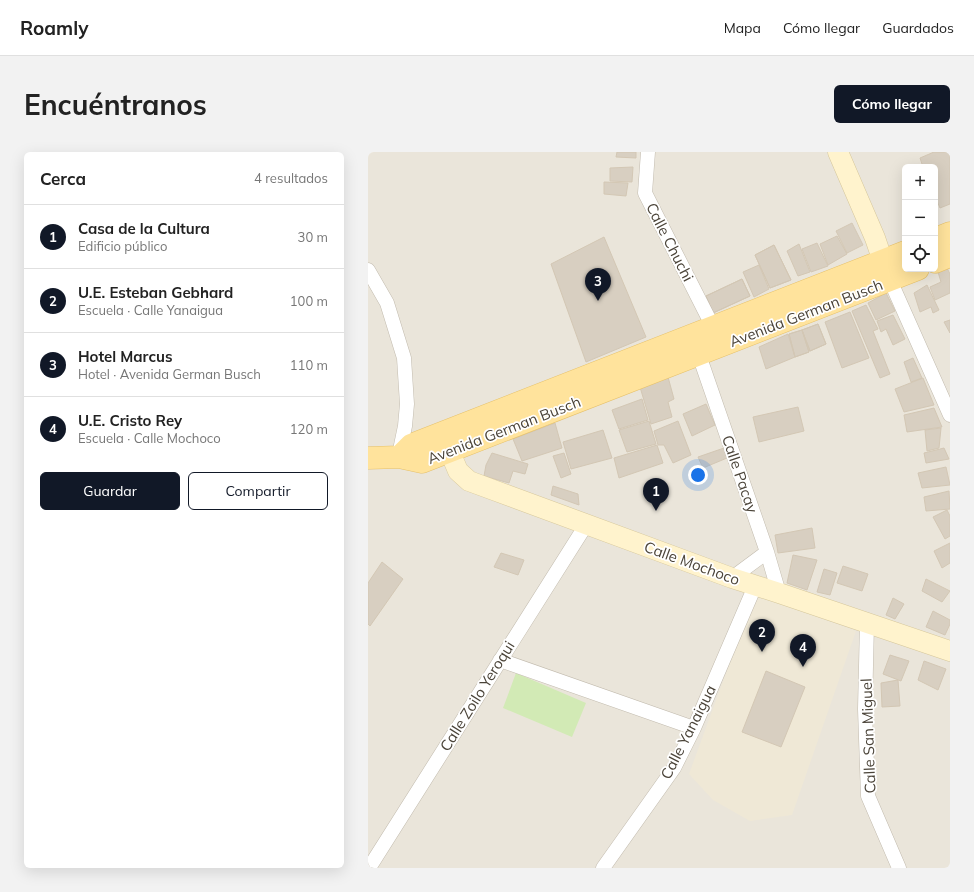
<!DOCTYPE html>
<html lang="es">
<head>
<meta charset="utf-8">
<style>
  :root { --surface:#fff; --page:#f2f2f2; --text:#222; --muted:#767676; --line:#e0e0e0; --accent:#111827 }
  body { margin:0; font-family:Mulish,sans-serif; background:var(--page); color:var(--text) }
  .controls { position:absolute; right:12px; top:12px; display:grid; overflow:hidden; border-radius:6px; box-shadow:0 4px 16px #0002 }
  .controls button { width:36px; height:36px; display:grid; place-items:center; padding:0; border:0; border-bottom:1px solid var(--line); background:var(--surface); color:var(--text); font:20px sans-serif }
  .you { position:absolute; left:330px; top:323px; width:14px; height:14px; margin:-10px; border:3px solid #fff; border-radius:50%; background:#1a73e8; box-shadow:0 0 0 6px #1a73e833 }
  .badge { display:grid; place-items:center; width:26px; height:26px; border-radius:50%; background:var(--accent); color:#fff; font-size:13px; font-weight:700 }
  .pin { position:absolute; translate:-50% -33px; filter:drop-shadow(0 1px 2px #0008) }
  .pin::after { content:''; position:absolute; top:21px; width:14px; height:12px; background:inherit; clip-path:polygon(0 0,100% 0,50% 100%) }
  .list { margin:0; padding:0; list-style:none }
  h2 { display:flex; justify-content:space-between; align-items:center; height:52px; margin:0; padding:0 16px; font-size:17px }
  h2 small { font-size:13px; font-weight:400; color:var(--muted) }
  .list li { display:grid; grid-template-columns:26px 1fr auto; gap:12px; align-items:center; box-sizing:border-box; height:64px; padding:0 16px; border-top:1px solid var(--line) }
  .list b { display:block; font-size:15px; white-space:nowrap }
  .list p { margin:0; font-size:13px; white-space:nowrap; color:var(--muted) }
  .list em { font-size:13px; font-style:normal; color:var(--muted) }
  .actions { display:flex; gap:8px; padding:12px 16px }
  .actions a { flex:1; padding:9px 0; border:1px solid var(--accent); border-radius:6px; text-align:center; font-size:14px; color:var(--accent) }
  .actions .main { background:var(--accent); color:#fff }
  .icon { flex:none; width:22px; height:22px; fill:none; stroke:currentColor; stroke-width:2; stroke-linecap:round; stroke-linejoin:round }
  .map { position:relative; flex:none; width:582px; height:716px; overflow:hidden; border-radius:6px }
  header { display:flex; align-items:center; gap:24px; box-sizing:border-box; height:56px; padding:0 20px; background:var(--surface); border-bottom:1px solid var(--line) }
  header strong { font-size:19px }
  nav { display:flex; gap:22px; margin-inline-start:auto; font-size:14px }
  .intro { display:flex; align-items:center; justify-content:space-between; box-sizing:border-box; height:96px; padding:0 24px }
  h1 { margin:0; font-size:28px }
  .button { padding:10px 18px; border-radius:6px; background:var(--accent); color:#fff; font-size:14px; font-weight:700 }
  main { display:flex; gap:24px; padding:0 24px }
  aside { flex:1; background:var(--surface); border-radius:6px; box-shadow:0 4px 16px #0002 }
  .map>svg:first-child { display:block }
</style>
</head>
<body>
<header>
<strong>Roamly</strong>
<nav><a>Mapa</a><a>Cómo llegar</a><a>Guardados</a></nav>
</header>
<div class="intro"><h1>Encuéntranos</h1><a class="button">Cómo llegar</a></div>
<main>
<aside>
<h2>Cerca<small>4 resultados</small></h2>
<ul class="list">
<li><span class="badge">1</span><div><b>Casa de la Cultura</b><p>Edificio público</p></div><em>30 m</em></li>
<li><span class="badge">2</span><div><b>U.E. Esteban Gebhard</b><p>Escuela · Calle Yanaigua</p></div><em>100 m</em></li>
<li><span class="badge">3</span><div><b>Hotel Marcus</b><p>Hotel · Avenida German Busch</p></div><em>110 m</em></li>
<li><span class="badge">4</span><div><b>U.E. Cristo Rey</b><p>Escuela · Calle Mochoco</p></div><em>120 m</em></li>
</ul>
<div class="actions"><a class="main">Guardar</a><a>Compartir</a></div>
</aside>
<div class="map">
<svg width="582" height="716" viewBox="0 0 582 716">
  <rect width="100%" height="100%" fill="#f6f3ec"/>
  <path fill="#eae5da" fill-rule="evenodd" d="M0 0H582V716H0ZM537 15H567V117H537Z"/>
  <path fill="#efe8d6" d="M387 442 488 479 424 663 382 669 345 648 321 622Z"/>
  <path fill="#d2eab5" d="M148 521 218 551 204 585 135 556Z"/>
  <path fill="#d8cfc1" stroke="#d3c7b4" d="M249 0H268V6L248 5Z
    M566 0H582V52L572 56 567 44V15H555L552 6Z
    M265 15 264 30 242 29V16Z
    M236 30 260 31 258 44 236 42Z
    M484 71 495 93 479 101 468 79Z
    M469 84 479 102 460 113 452 92Z
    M236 85 278 185 218 210 183 112Z
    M449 91 460 114 443 120 434 97Z
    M431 92 442 120 430 124 419 99Z
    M406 93 423 128 402 136 387 103Z
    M406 93 423 128 402 136 387 103Z
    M391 113 401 137 386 145 375 120Z
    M579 116 582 122V141L567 148 562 135 573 130 570 120Z
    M374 127 382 144 345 161 338 144Z
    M374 127 382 144 345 161 338 144Z
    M559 133 571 158 565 161 563 155 552 160 546 141Z
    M518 141 527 159 508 168 500 151Z
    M498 153 510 177 505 179 522 222 512 226 484 159Z
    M482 160 501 206 474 216 457 170Z
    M525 163 537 187 525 193 518 177 513 180 509 169Z
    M582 168V181L576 170Z
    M450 172 458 192 442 199 434 178Z
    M450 172 458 192 442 199 434 178Z
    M434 178 441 200 427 205 421 182Z
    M434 178 441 200 427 205 421 182Z
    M420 182 427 205 398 217 391 195Z
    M545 206 554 226 543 230 536 210Z
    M300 225 306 247 300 250 304 265 283 272 272 235Z
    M555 226 566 253 536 260 527 237Z
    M274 247 280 268 251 277 244 258Z
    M338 252 347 273 324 284 315 262Z
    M430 255 436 279 391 290 385 265Z
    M566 256 574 275 539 280 536 263Z
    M281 269 288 292 259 300 251 278Z
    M310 269 323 303 305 311 296 293H290L286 279Z
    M187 271 194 296 154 309 145 287Z
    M573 276 571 296 559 299 557 278Z
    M235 278 244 306 203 317 195 290Z
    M289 293 295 311 251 326 246 306Z
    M356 296 359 306 335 316 330 305Z
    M576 296 581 307 558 311 556 301Z
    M124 301 160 312 157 322 145 319 141 331 116 324 118 313Z
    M196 301 203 322 193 326 185 304Z
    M578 315 582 333 554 336 550 321Z
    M185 334 210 342 211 353 183 343Z
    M581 339 582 357 558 359 556 345Z
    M579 358 582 364V384L577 387 565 365Z
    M444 376 447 396 410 401 407 383Z
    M582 391V411L574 416 566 399Z
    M133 401 156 408 150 423 126 415Z
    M425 403 449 408 439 438 419 431Z
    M14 410 35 427 2 474 0 472V431Z
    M475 414 500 422 494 439 469 431Z
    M456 417 469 421 462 443 449 440Z
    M558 427 582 439 574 450 554 439Z
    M525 446 536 452 527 467 518 463Z
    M565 459 582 468V472L577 483 558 475Z
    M522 503 541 509 533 529 515 522Z
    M556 509 578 517 570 538 550 528Z
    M398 519 437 535 413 595 374 580Z
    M530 528 532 554 514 555 513 531Z"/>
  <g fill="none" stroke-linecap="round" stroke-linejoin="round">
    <defs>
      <path id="street" d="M280 0 277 41 345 175
        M0 118 19 151 36 206 39 252 37 274 31 303
        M522 128 582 263
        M331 203 399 400 411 441
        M364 426 399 400
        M499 471 497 557 500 644 531 716
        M132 508 326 576
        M1 716 218 373
        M235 716 306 616 326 576 387 434"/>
      <path id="secondary" d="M470 0 507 86 520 124
        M82 300 90 319 101 329 364 426 411 441 582 499"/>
      <path id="primary" d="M567 87 582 81
        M567 110 582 104
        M31 305 43 293 537 100
        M0 306 31 305 54 310 550 117"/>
    </defs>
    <use href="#street" stroke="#c2bbae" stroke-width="15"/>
    <use href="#secondary" stroke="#d6c79b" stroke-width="21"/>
    <use href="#primary" stroke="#e6c16a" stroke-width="23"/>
    <use href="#street" stroke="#fff" stroke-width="14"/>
    <use href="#secondary" stroke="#fff3cd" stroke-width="20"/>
    <use href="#primary" stroke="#ffe39c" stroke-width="22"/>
  </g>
  <g text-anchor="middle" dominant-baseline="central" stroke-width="3.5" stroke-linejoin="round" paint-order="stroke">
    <g font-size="15" fill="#4b4439" stroke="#fff">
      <text transform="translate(302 90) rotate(63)">Calle Chuchi</text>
      <text transform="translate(438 161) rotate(-21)">Avenida German Busch</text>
      <text transform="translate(136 278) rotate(-21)">Avenida German Busch</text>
      <text transform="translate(372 322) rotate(71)">Calle Pacay</text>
      <text transform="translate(324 411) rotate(20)">Calle Mochoco</text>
      <text transform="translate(109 544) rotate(-58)">Calle Zoilo Yeroqui</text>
      <text transform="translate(320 580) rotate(-63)">Calle Yanaigua</text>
      <text transform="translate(500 584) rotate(-92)">Calle San Miguel</text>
    </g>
  </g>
</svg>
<div class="controls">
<button>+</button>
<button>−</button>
<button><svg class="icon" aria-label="locate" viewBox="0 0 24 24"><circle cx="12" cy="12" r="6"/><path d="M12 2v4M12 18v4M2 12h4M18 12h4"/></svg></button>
</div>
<div class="you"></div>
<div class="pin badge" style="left:288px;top:359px">1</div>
<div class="pin badge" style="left:394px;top:500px">2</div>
<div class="pin badge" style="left:230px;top:149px">3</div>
<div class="pin badge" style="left:435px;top:515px">4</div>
</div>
</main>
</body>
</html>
